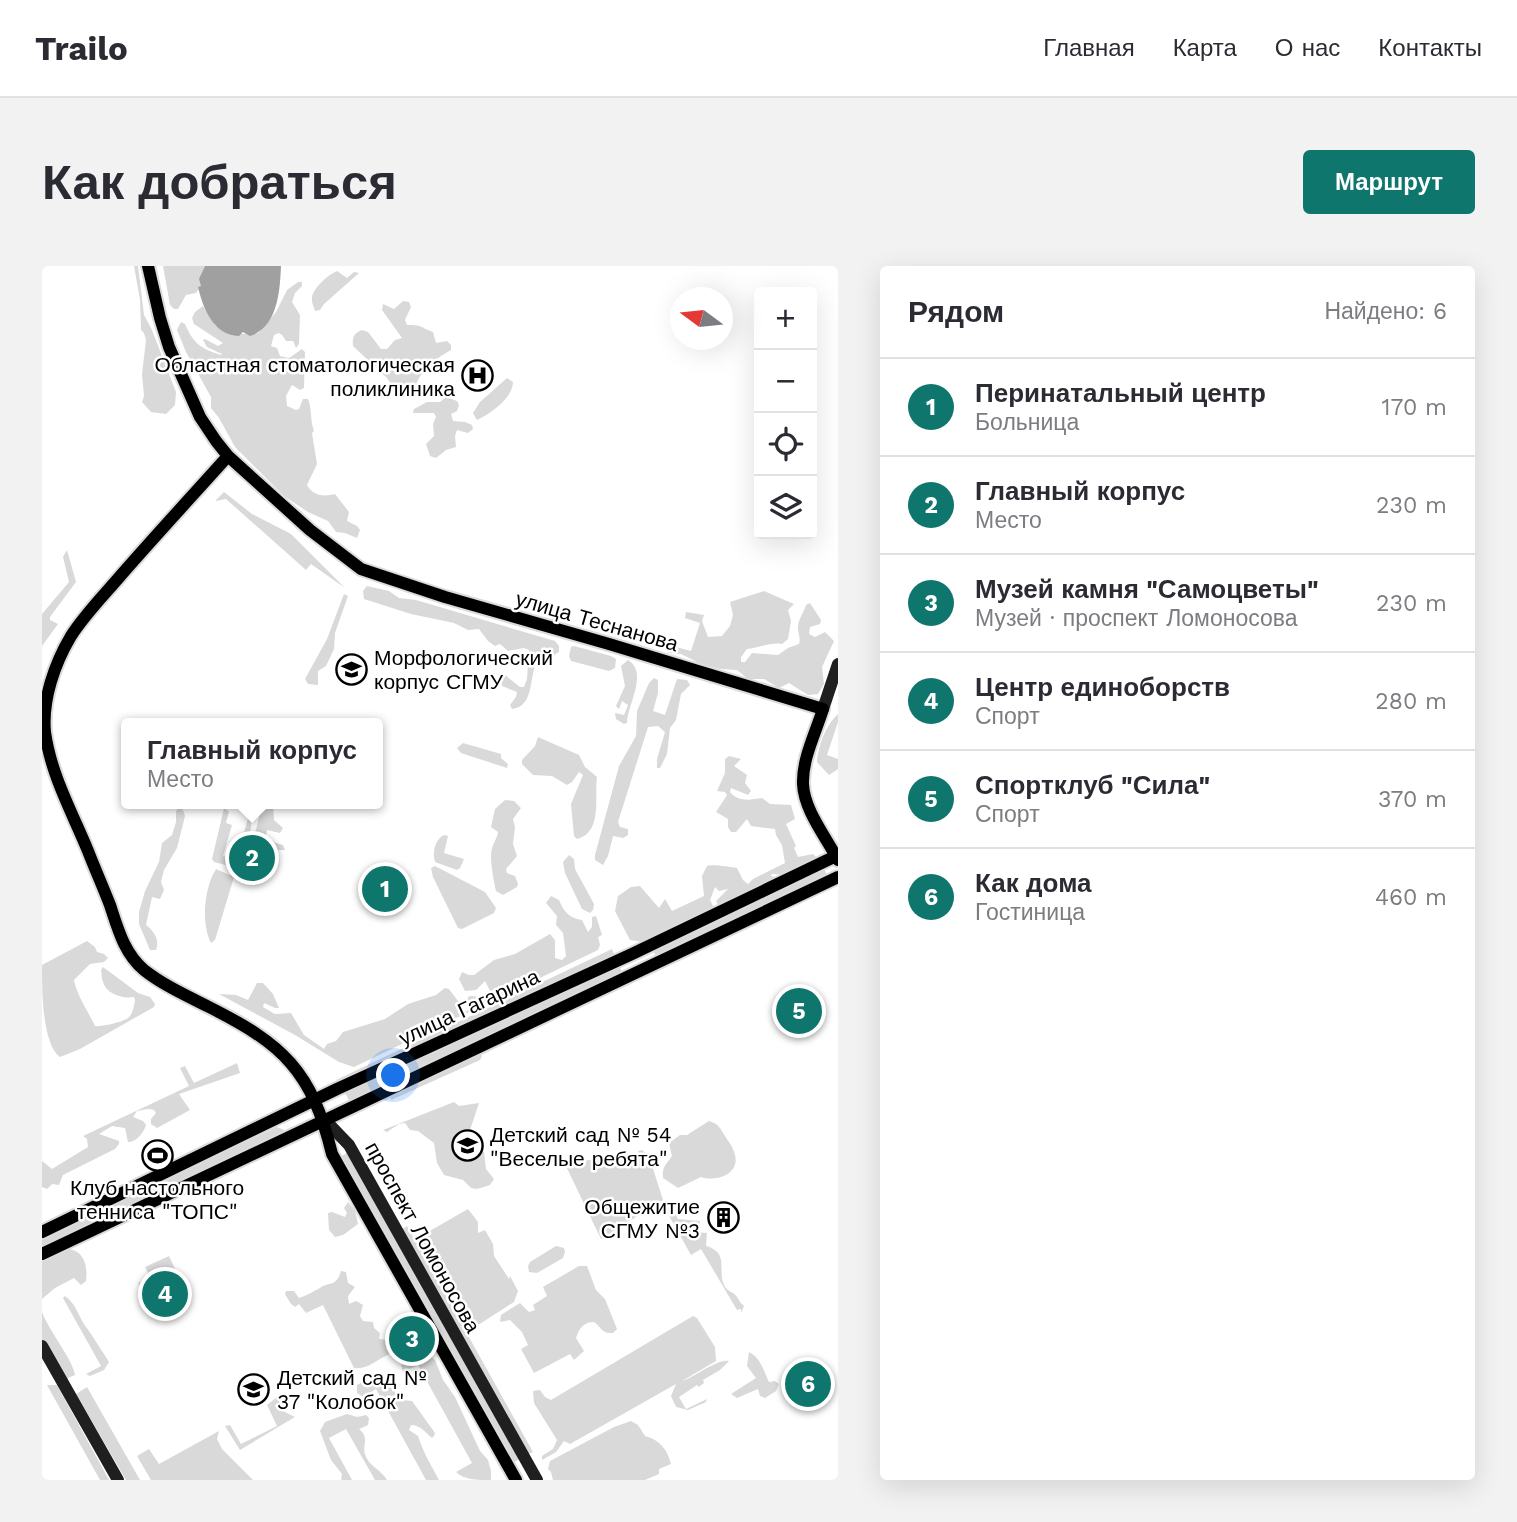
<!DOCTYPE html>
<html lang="ru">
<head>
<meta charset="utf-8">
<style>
  :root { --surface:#fff; --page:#f2f2f3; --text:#2b2b33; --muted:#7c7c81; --line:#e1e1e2; --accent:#0f766e }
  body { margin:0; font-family:"Work Sans",sans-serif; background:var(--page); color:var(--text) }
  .controls { position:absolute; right:21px; top:21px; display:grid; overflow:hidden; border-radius:7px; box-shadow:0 7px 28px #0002 }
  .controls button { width:63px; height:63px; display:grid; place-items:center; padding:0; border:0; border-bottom:2px solid var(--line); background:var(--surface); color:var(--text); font:35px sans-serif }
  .compass { position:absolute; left:628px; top:21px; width:63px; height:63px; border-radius:50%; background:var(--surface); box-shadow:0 7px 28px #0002; rotate:285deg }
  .you { position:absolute; left:352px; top:810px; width:24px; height:24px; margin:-18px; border:5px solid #fff; border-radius:50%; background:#1a73e8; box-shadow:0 0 0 10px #1a73e833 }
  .badge { display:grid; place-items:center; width:46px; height:46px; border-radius:50%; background:var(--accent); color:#fff; font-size:23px; font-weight:700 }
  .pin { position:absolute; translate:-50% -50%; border:4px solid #fff; box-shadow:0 2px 7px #0006 }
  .popup { position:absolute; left:79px; top:452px; width:262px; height:91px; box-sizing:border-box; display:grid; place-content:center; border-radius:7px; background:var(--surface); filter:drop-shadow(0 2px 5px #0005); font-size:23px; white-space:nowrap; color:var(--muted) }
  .popup b { font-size:26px; color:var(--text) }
  .popup::after { content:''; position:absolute; left:50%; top:100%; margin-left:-14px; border:14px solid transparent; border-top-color:var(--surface) }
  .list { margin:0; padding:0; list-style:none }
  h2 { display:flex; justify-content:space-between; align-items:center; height:91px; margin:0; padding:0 28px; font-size:30px }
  h2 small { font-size:23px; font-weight:400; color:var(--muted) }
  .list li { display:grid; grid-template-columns:46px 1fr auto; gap:21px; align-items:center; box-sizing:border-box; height:98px; padding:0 28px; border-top:2px solid var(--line) }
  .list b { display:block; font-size:26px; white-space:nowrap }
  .list p { margin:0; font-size:23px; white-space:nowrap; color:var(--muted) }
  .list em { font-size:23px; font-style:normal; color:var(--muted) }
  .icon { flex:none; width:38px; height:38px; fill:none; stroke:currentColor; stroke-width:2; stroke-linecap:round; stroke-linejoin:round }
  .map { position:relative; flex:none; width:796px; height:1214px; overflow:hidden; border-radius:7px }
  header { display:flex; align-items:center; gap:42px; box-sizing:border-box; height:98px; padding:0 35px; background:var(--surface); border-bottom:2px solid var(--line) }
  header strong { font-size:33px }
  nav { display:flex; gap:38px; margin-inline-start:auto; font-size:24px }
  .intro { display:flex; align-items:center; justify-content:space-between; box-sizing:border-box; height:168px; padding:0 42px }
  h1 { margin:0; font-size:49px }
  .button { padding:18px 32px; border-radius:7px; background:var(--accent); color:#fff; font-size:24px; font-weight:700 }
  main { display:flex; gap:42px; padding:0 42px }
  aside { flex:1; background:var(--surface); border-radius:7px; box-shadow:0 7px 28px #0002 }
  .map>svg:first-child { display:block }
</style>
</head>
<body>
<header>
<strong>Trailo</strong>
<nav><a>Главная</a><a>Карта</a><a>О нас</a><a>Контакты</a></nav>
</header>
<div class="intro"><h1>Как добраться</h1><a class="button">Маршрут</a></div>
<main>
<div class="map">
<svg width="796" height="1214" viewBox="0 0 796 1214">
  <rect width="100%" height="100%" fill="#fff"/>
  <path fill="#d9d9d9" d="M92 0H96L102 49 110 64 134 126 133 139 124 148 109 146 100 136 102 130 100 108 104 74 102 67 99 64 98 34Z
    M121 0H163L160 7 159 20 154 27 144 29 136 43H132L128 39Z
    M295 5 305 12 312 6 317 7 282 38 278 44 273 45C272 41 269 36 270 32 270 23 287 8 295 5Z
    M256 16H260V20L253 27 250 36 258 49 257 78 254 82 251 75H244L240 69 237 67 232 69 229 80 235 82 238 90 247 92 260 83 263 86 262 122 258 124 250 119 244 130 245 140 254 144 257 143 261 133H266C270 142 268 155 272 165L270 167 275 198 265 219C271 230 282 231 293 228L307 246 305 255 315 260 318 264 315 272 303 267 294 266 286 255 266 246 242 230 193 181 177 152 169 142V131L144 86 135 64 139 56 143 58C151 77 159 83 179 89L180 88 165 81 161 74 163 73 176 80 181 77 152 58 150 52 153 46 161 40 173 59 199 68 216 67 234 46 245 24Z
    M361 35 367 36 369 41 363 54 365 59C382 59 377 61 391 66L394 77 405 75 409 79V84C393 93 378 104 373 122L365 127 351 121 345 112 311 80C310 71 312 67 320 64L326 66 339 83H345L353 74 360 72 340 44 341 38 352 43Z
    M465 112 471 116C471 132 448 148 435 154L431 147 438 136Z
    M404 131 415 135 417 139 415 145 409 148 411 155 423 156 430 159 431 163 426 167 415 164 413 170 414 181 404 184 394 192 388 190 384 178 392 170 391 158 394 151 392 147H371L372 143 385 136H398Z
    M182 226 210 248 249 268 303 322 269 298 264 304 184 233 173 235Z
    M25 284 34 316 8 351V354L16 358 0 380V348L27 316 21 291Z
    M325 320 347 325 357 332 374 334 513 375 517 380V386L512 389H500C484 403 496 440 470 443L468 439 474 431 475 426 460 420 459 411 463 409 478 421H482L485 413 487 384 482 382 466 385 458 378 453 380 446 375 437 363 426 364 412 357 369 348 322 333 321 325Z
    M722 325 752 338 746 344 749 355 746 373 740 378C729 376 716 382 705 383L699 391V396H703L710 387 736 389 746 382 757 378C759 371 756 369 756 361 756 354 762 346 764 339L768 337 779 354 778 358 768 361 767 368 773 371 783 366 792 375 780 401 782 418 776 428 766 429 747 417 737 422 722 413H706L695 404 678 403 659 398 639 388 626 387 623 378 626 375 632 377 634 381 649 385 658 357 643 352 644 346 662 349 660 355 666 371 680 370 688 360 691 349 688 336Z
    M302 328 306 330 293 367 292 383 284 400 276 405V419L266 418 263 413 285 373Z
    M532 380 569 390 574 393 573 402 567 405 529 395 527 390 529 381Z
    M586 394C607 407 585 439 585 457L582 458 574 453 573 447 582 449 586 439 580 435 577 443 574 440 583 420 579 400Z
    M612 412 616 414V427L611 445 623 449 635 413 645 414 648 419 639 428 634 454 628 462 625 488 618 502H615V493L623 466 616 460 606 461 576 556 578 561 586 563V569L581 572 571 570 566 590 561 599 553 594V589L577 500 594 470 595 445 607 417Z
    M796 448V456L785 489 796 493V503L787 509 775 496C776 479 784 459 796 448Z
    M496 471 537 489 543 501 555 511C552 532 561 566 535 573L532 570 529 538 541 509 537 506 530 516 525 519 510 510 491 509 480 498V494L493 480Z
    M421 477 459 488V492L466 498 465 502 419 487 415 482Z
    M687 490 699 493 692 500 705 509 703 517 709 525 706 529 689 522 688 526C696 536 708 534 720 532L728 538 749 539 753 553 744 558 754 580 752 582 756 591 771 588 775 592C764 598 754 599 746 609L730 608 729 610 733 611 730 616 677 640 674 635 686 623 677 625 673 621 668 634 672 642 602 676 588 674 573 645 576 630 589 621 598 620 617 642 623 633 630 645 662 630 660 610 665 600C670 598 688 601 695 602L701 614 706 618 711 613 743 597 740 579 734 569 733 563 709 560 705 553 694 566H689L686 561V553L674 546 685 529 683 526 675 525 683 507V493Z
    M463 534 472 535 479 542 471 553 473 561 471 578 475 590 464 603 465 607 473 610 476 618 475 621 461 629 454 625C452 616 447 592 450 583 451 577 455 573 456 566L449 561 453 543Z
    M183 538H189L185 539 184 544 187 545 184 557 190 559 181 590 199 596V603L172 596 170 593Z
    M210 538H213L208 566 212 567 214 564 220 538H231L232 554 241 562 238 567 225 564 224 569 231 576 241 579 243 584H236V586L199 577Z
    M137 542 141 544 143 550 135 582 122 604 119 616 122 624 118 633 110 631 104 659C112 665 118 674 114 684H108L97 658V646L103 625 117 596 120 577 130 569 134 556V545Z
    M402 569 406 570 402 587 422 593 418 602 415 604 393 596C390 587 393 573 402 569Z
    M527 589 532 593 533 603 552 638 551 644 548 647 540 643 523 607 521 596Z
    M393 600 443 626 454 642 452 647 420 663 416 662 391 611 389 602Z
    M781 600 785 609 614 691 610 682Z
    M174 603 192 611 173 674 169 677C159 657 162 622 174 603Z
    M509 630 517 634C522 646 527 652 540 654L546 666 550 661V651L554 650 560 669 556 671 558 679 556 684 312 801 297 796 253 769 177 728 194 729 206 734 215 717H221L231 728 237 742H233L222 737 221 741 233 748 249 747 262 769 282 783 285 778 294 775 301 766 343 753 366 738 394 729 403 722 407 723 416 735V747L421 748 427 743 424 736 427 730 443 731 448 725 443 715 434 724 423 725 417 713 420 706 427 709H432L452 694 473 688 508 668 513 674V692L520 694 524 690 521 667 514 659 515 650 504 637Z
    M45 675 53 681 55 686 62 688 66 692 62 696 48 698 32 714C35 730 46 745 53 760 58 761 83 756 87 751 91 748 92 739 93 734L92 731C81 733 64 728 61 716 59 712 60 708 59 704L61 701 96 727 108 731 113 738 112 741 38 783 18 791C0 778 0 724 0 699Z
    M570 683 572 688 551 699 299 817 294 814Z
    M576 697 580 706 308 836 303 827Z
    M436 785 440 790 438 794 349 834 348 829 359 827C376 811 402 804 423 795 428 793 431 788 436 785Z
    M195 797 198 807 137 828 148 844 115 862 109 858V853L114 847C111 840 102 844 95 845L91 851 101 855 104 859C102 866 94 877 86 876L83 862 70 860 57 868 77 875V878L73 883 21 909 17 919 10 918 5 923 0 921V895L10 903 46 881 45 873 41 870 147 820 138 802 143 800 152 817Z
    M412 836 417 840 437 837 428 864 437 881 442 886 444 903 452 913 448 919 435 923 429 922 421 914 402 909 395 897 392 877 376 865 368 864 363 857 357 858 345 866 341 864Z
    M667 855C677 858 678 862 683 870 687 876 691 881 693 889 698 909 673 916 659 911L636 922 621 912C620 900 624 899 630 890L627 877 638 869H645Z
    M235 861 242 864 238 869 0 981V970Z
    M600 884 607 890 621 934 559 973 522 896H536L573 889 575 896 597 892 596 885Z
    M305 887 478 1193 470 1197 298 891Z
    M306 936 313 944 316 958 301 969 293 971 287 964 286 947 290 946 303 951 305 947 302 942Z
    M621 939 630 941 636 953 658 955V960L653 966 665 967 664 980C688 987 675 1004 682 1019 685 1026 691 1025 695 1031 697 1034 698 1037 702 1040L699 1047V1043L695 1044 659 983 649 989Z
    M426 943 436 956V967L443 964 451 978 452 990 467 1013 468 1010 476 1025 472 1036 433 1061 426 1056 425 1045 418 1027 403 1016 373 962 386 966Z
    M365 960 491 1186 484 1189 359 964Z
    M514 980 522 982 523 986 521 992 495 1007 487 1006 486 1000 488 996Z
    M24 983C42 983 46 1000 44 1015L39 1019 32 1012 13 1022 0 1033V994Z
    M127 990 134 1005 129 1008 137 1013 103 1030 96 1017 108 1011 103 1001Z
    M537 1000H545L554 1024 563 1033 575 1063 571 1067C560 1068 560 1062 552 1056 542 1056 537 1062 534 1072L542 1085 532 1094 528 1088 492 1107 479 1083 486 1079 480 1066 468 1054 458 1056 459 1049 478 1037 487 1046 493 1044 491 1039 505 1030 501 1021Z
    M299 1005 304 1006 306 1017 313 1021 306 1030 307 1038 314 1035 321 1039 318 1050 321 1055 331 1056 332 1062 338 1067 337 1073 345 1074 349 1081 348 1088C335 1093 326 1104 312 1102L281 1039 264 1047 257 1038 253 1041 249 1038 243 1028 244 1025H252L257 1032C266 1029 270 1026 278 1022 287 1015 294 1022 299 1005Z
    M23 1030C34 1038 35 1047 42 1058 51 1071 59 1083 67 1096L62 1104 48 1110 44 1108 59 1100 21 1032Z
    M0 1046C7 1065 31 1094 33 1109L26 1112 25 1115 0 1073Z
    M651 1050 655 1052 673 1081 674 1095 640 1115C653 1111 676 1092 687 1095L678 1104 661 1114 662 1117 657 1121 655 1119 637 1131 644 1143 665 1133 664 1136 646 1144 634 1141 629 1130 634 1118 528 1178 522 1175 514 1186 500 1194V1190L511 1183 515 1174 492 1137 491 1125 498 1124 503 1131 509 1134Z
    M707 1086C718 1091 722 1105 727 1116L733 1115 737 1118 734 1125 723 1132 718 1130 716 1123 695 1132 689 1128 714 1112 705 1100Z
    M373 1089H387L393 1094 401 1114 413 1131 438 1185 446 1194 449 1205V1214C434 1214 423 1214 414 1206L430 1197 376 1099 361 1106 359 1099Z
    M324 1114 339 1120 349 1121 359 1134 370 1135 393 1167 392 1170 390 1172C383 1166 378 1159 369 1159L367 1164 376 1170C381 1186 389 1199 397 1214H384L334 1123 321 1131 315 1127V1119Z
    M5 1119H15L67 1214H58Z
    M45 1121 98 1214H84L34 1128Z
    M235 1131 243 1146 253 1151 198 1184 183 1160 188 1159 199 1178 235 1160 225 1139Z
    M305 1148 315 1151 324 1149 327 1152 326 1159 317 1163C328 1172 320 1178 323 1188 327 1201 339 1203 345 1214H333L304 1163 287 1172 310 1214H299L300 1208 289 1194 278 1165 283 1156Z
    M589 1155 596 1159 603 1170C618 1174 625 1183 629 1198L617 1203V1208L603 1214H511L509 1206 506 1203 508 1195 572 1161Z
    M177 1165 175 1173 180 1183 211 1214H109L95 1190 107 1183 117 1198Z"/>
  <path fill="#a0a0a0" d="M163 0H239C238 24 236 61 208 70L201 66 197 70C171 69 161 42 156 21L159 20 157 13Z"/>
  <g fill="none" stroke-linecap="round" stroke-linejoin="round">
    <defs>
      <path id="primary" d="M106 0 118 52 127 81 158 151 174 175 186 190 268 264 319 303 403 331 567 378 781 443C774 466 760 493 761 518 762 544 784 571 796 594
        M186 190C151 229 115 268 80 308 63 328 43 348 29 370 13 397 0 433 3 466 9 509 30 546 46 585 53 603 61 621 68 639 76 663 82 687 102 704 121 719 145 730 167 741 241 778 270 805 290 888L474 1214
        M0 966 295 823 590 688 796 589
        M0 988 796 611"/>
    </defs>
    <use href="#primary" stroke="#dbdbdb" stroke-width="16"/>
    <path stroke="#1f1f1f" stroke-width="12" d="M781 443 796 398
      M282 853 307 879 495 1214
      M0 1080 76 1214"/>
    <use href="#primary" stroke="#000" stroke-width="12"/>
  </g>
  <defs>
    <symbol id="hospital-ring" viewBox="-11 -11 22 22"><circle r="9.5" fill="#fff" stroke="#000" stroke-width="1.5"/><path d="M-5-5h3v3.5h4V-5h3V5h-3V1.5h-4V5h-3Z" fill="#000"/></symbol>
    <symbol id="university-ring" viewBox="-11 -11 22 22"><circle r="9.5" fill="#fff" stroke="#000" stroke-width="1.5"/><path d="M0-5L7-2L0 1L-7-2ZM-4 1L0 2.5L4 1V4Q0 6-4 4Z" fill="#000"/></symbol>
    <symbol id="school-ring" viewBox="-11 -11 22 22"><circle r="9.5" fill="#fff" stroke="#000" stroke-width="1.5"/><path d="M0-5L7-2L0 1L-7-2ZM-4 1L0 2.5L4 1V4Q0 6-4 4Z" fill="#000"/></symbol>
    <symbol id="stadium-ring" viewBox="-11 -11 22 22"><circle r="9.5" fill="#fff" stroke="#000" stroke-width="1.5"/><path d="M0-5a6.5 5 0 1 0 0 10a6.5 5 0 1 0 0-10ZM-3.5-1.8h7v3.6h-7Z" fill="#000"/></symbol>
    <symbol id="building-ring" viewBox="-11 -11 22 22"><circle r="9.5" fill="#fff" stroke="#000" stroke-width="1.5"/><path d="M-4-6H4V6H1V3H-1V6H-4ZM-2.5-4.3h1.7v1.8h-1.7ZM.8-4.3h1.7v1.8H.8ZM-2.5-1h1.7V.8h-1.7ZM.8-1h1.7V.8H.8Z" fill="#000"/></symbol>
  </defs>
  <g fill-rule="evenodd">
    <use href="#hospital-ring" x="418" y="92" width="35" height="35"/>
    <use href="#university-ring" x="292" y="386" width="35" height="35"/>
    <use href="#school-ring" x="408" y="862" width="35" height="35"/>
    <use href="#stadium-ring" x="98" y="872" width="35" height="35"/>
    <use href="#building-ring" x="664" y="934" width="35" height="35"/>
    <use href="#school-ring" x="194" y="1106" width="35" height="35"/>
  </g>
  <g text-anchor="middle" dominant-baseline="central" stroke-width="5" stroke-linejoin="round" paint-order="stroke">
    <g font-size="21" fill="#000" stroke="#fff" text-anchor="start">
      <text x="413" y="98" text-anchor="end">Областная стоматологическая<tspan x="413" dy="24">поликлиника</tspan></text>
      <text x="332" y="391">Морфологический<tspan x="332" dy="24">корпус СГМУ</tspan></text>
      <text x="448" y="868">Детский сад № 54<tspan x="448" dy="24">"Веселые ребята"</tspan></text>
      <text x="115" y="921" text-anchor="middle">Клуб настольного<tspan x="115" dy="24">тенниса "ТОПС"</tspan></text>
      <text x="658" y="940" text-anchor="end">Общежитие<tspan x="658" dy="24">СГМУ №3</tspan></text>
      <text x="235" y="1111">Детский сад №<tspan x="235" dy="24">37 "Колобок"</tspan></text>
    </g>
    <g font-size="21" fill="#000" stroke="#fff">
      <text transform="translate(555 355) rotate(16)">улица Теснанова</text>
      <text transform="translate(427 741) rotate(-25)">улица Гагарина</text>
      <text transform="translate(381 971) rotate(61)">проспект Ломоносова</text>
    </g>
  </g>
</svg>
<div class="controls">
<button>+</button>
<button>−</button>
<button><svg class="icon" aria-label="locate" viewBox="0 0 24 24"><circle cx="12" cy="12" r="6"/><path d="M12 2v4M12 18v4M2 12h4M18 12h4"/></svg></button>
<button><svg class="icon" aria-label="layers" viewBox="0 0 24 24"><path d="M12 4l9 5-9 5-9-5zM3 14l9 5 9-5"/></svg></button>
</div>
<svg class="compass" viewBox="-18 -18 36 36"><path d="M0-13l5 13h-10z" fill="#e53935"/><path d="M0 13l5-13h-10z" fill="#7c7c81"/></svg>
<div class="you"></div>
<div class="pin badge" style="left:343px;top:623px">1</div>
<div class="pin badge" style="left:210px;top:592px">2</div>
<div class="popup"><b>Главный корпус</b>Место</div>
<div class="pin badge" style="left:370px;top:1073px">3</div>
<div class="pin badge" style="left:123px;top:1028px">4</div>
<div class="pin badge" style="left:757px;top:745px">5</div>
<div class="pin badge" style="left:766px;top:1118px">6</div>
</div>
<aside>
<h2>Рядом<small>Найдено: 6</small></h2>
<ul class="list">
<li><span class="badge">1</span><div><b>Перинатальный центр</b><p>Больница</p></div><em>170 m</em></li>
<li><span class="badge">2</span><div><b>Главный корпус</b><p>Место</p></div><em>230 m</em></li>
<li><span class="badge">3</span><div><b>Музей камня &quot;Самоцветы&quot;</b><p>Музей · проспект Ломоносова</p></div><em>230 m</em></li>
<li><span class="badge">4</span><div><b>Центр единоборств</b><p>Спорт</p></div><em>280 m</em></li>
<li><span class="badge">5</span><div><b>Спортклуб &quot;Сила&quot;</b><p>Спорт</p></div><em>370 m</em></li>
<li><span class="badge">6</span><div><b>Как дома</b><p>Гостиница</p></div><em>460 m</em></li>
</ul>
</aside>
</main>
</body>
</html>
